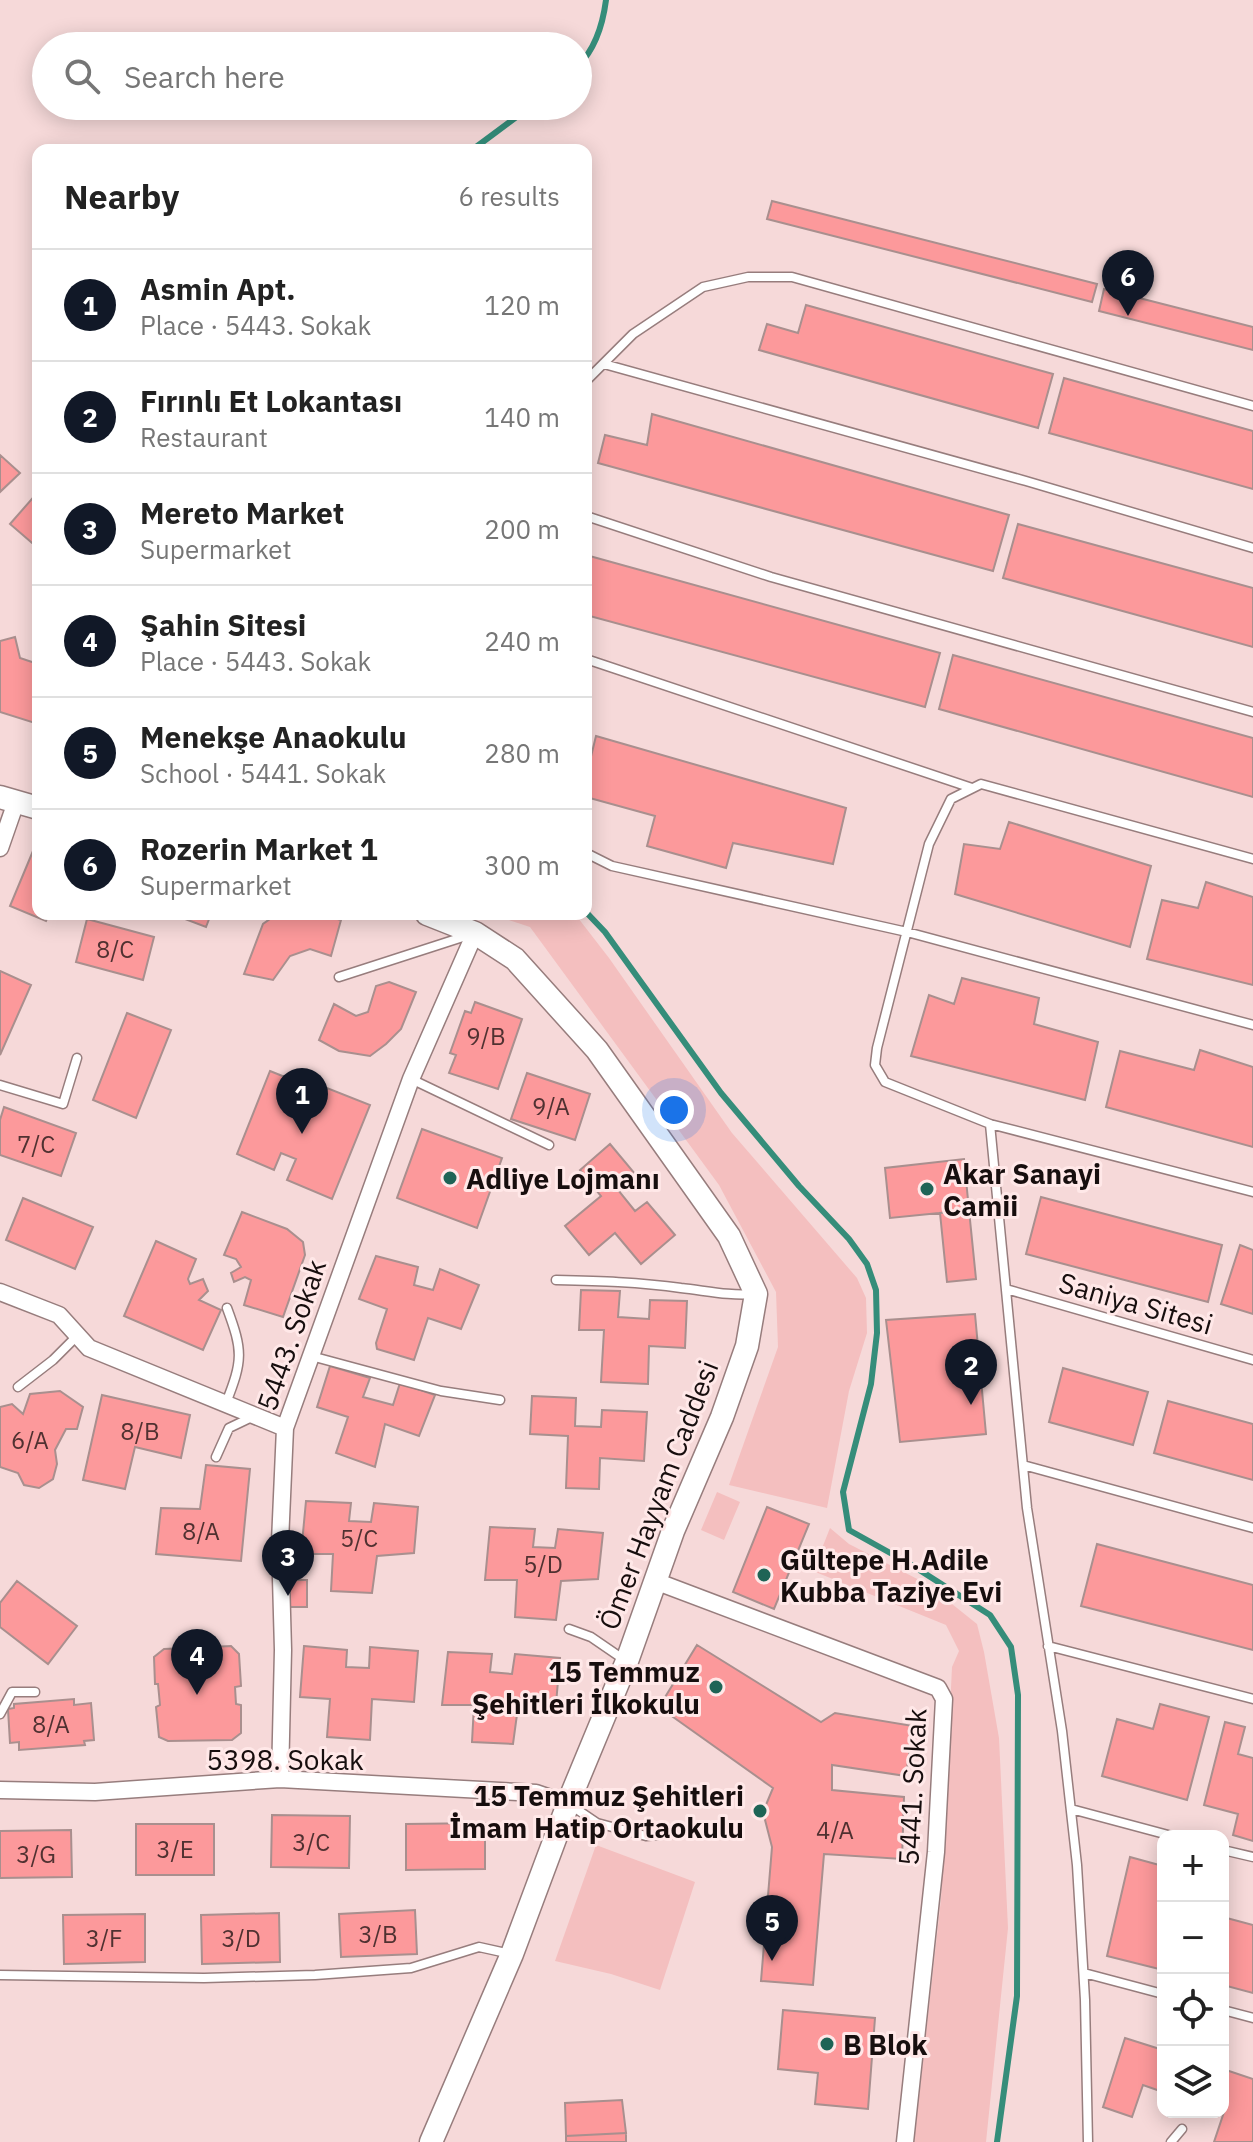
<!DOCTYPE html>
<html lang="en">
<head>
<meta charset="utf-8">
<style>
  :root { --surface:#fff; --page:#f2f2f2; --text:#222; --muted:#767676; --line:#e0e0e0; --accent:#111827 }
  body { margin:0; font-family:"IBM Plex Sans",sans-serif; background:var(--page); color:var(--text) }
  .controls { position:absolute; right:24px; bottom:24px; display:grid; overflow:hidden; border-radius:16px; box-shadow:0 4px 20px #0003 }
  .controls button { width:72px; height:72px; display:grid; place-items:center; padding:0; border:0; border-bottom:2px solid var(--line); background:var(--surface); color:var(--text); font:40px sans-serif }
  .you { position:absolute; left:674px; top:1110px; width:28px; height:28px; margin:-20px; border:6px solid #fff; border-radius:50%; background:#1a73e8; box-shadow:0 0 0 12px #1a73e833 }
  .badge { display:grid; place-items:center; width:52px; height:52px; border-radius:50%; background:var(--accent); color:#fff; font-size:26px; font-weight:700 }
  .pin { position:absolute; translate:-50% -66px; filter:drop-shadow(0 2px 4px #0008) }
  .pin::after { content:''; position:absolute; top:42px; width:28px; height:24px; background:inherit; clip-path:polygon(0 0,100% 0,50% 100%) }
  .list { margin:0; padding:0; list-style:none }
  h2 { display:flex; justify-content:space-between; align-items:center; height:104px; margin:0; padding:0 32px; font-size:34px }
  h2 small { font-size:26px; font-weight:400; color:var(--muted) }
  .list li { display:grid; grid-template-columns:52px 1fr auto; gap:24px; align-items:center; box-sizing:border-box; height:112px; padding:0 32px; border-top:2px solid var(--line) }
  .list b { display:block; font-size:30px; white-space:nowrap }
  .list p { margin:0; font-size:26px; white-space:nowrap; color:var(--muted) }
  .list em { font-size:26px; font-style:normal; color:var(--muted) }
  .icon { flex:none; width:44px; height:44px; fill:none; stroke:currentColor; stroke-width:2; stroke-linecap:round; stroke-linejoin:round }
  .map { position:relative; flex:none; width:1253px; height:2142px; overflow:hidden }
  .search { position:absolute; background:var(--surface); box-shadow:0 4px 20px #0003; left:32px; top:32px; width:560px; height:88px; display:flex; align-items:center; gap:20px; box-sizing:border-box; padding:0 28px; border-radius:44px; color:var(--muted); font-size:30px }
  .panel { position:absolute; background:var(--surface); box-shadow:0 4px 20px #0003; left:32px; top:144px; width:560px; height:776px; border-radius:16px }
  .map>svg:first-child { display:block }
</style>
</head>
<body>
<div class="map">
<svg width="1253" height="2142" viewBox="0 0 1253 2142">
  <rect width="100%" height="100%" fill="#f6d9d9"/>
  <path fill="#f4bfbf" d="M491 914H575L609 958 732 1133 857 1278 866 1298 867 1333 849 1391 827 1508 729 1485 778 1347 776 1292 719 1185 530 927Z
    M717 1492 740 1502 724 1540 701 1530Z
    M830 1528 849 1544 927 1584 977 1624 984 1652 999 1738 1008 1928 986 2142H914L941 1899 952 1667 959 1651 946 1625 813 1571Z
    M596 1845 695 1882 660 1990 611 1974 555 1961Z"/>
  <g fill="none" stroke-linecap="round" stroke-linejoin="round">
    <path stroke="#358d7a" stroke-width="6" d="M578 66C595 49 603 23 606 0
      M472 150 531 106
      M586 912 605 932 721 1093 799 1186 849 1239 867 1264 876 1290 877 1333 871 1384 843 1492 849 1530 910 1564 990 1615 1011 1647 1018 1695 1017 1996 997 2142"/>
  </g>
  <path fill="#fc999b" stroke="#a98f8e" stroke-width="2" d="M772 201 1097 284 1092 302 767 219Z
    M1104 289 1253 327V350L1099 311Z
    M806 305 1053 374 1038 428 759 350 767 324 798 333Z
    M1064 378 1253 431V489L1049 433Z
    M652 414 1009 515 993 571 598 463 605 435 647 445Z
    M0 455 20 473 0 492Z
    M38 492V548L10 524Z
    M1018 524 1253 588V647L1003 578Z
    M586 555 940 653 925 707 586 615Z
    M15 637 20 658 38 664V724L0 712V641Z
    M953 655 1253 738V797L939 709Z
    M596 736 846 808 833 864 733 843 726 868 647 846 655 816 586 797V777Z
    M1009 822 1151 866 1130 947 955 894 964 844 1000 849Z
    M38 839V914H49L46 921 10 906Z
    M1206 882 1253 897V985L1147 959 1162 900 1198 908Z
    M172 914H211L206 927Z
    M277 914H319L341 920 331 956 310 949 290 956 273 980 244 974 263 924Z
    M87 919 154 937 143 980 76 962Z
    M0 971 31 985 0 1055Z
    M962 978 1039 998 1034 1024 1098 1042 1085 1100 911 1056 929 995 954 1004Z
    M389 982 416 992 401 1029 386 1044 370 1056 339 1051 319 1040 334 1004 356 1016 368 1012 376 986Z
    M475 1002 522 1019 498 1089 449 1073 456 1055 450 1053 465 1011 471 1013Z
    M127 1013 171 1030 136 1118 93 1100Z
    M1200 1050 1253 1067V1147L1106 1107 1120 1051 1194 1070Z
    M270 1071 305 1085 296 1106 316 1114 327 1088 370 1105 332 1199 287 1180 296 1159 281 1153 274 1170 237 1154Z
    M527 1073 590 1094 575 1140 511 1119Z
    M4 1107 76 1133 61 1176 0 1155V1120Z
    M422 1129 502 1158 477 1228 397 1198Z
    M610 1144 636 1175 618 1190 635 1211 647 1202 675 1235 641 1264 615 1233 589 1255 565 1226 601 1196 580 1170Z
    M964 1159 969 1210 890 1218 885 1168Z
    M1041 1197 1222 1245 1208 1302 1026 1254Z
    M23 1198 93 1227 75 1269 6 1240Z
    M969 1210 976 1279 947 1282 940 1213Z
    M242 1212 287 1229 303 1242 305 1255 283 1317 244 1305 251 1280 245 1277 234 1282 231 1273 241 1267 236 1259 224 1255Z
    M156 1241 196 1259 188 1279 190 1284 203 1279 208 1291 199 1300 221 1310 203 1350 124 1316Z
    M1240 1245 1253 1250V1314L1221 1304Z
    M376 1256 418 1267 414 1285 433 1290 440 1269 479 1285 461 1329 428 1318 414 1360 377 1349 376 1343 387 1309 359 1299Z
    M581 1290 620 1291 618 1317 649 1319 650 1300 687 1301 685 1348 649 1346 648 1384 601 1382 604 1330H579Z
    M975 1314 986 1434 900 1442 886 1320Z
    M330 1366 370 1378 363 1397 393 1405 400 1383 435 1395 419 1436 385 1424 375 1467 336 1453 348 1417 317 1407Z
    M1063 1368 1148 1392 1133 1445 1049 1422Z
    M60 1391 83 1407 77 1429H66L55 1450 57 1464 53 1479 39 1488 24 1485 18 1473 0 1467V1407L12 1404 23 1414 30 1394Z
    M102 1395 190 1415 181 1458 135 1447 125 1489 83 1480Z
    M532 1396 576 1398 575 1426 601 1427 602 1410 647 1412 644 1461 600 1458 599 1489 566 1488 568 1436 530 1434Z
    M1168 1401 1253 1424V1480L1154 1453Z
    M206 1465 250 1469 241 1561 156 1554 161 1508 200 1509Z
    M306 1501 351 1503 349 1521 371 1522 374 1503 418 1507 414 1553 377 1556 372 1593 331 1591 333 1554H301Z
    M767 1507 809 1524 774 1609 733 1592Z
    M490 1527 535 1529 533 1547 555 1548 558 1529 603 1533 598 1579 561 1581 556 1620 515 1617 517 1580H485Z
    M1097 1544 1253 1585V1650L1081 1606Z
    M284 1580H307V1607H284Z
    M17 1581 77 1626 48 1664 0 1627V1603Z
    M697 1645 821 1722 835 1713 913 1726 906 1776 832 1765V1790L904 1797 902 1859 824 1854 813 1985 761 1981 772 1847 763 1812 773 1788 659 1707Z
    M231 1646 239 1654 241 1686 235 1687 236 1704 241 1705V1733L232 1740 168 1741 159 1737 156 1707 160 1705 158 1684H155L154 1657 164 1649Z
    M304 1646 347 1650 346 1667 369 1668 370 1647 418 1651 414 1702 372 1699 370 1740 327 1737 330 1699 300 1697Z
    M448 1652 492 1654 490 1672 512 1674 515 1654 560 1658 556 1704 518 1707 513 1744 472 1742 474 1705H442Z
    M74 1699V1705L91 1703 94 1740 84 1741 85 1745 19 1750V1742L10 1743 8 1709 14 1708V1704Z
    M1160 1704 1209 1717 1187 1800 1102 1776 1117 1719 1153 1729Z
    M1225 1722 1245 1727 1238 1754 1253 1758V1841L1233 1835 1238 1814 1204 1805Z
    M272 1815 350 1816 349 1868 271 1867Z
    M485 1823V1869L406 1870V1824Z
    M136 1824H214V1875H136Z
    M71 1830 72 1877 0 1878V1831Z
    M1130 1857 1163 1866V1970L1107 1956Z
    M415 1910 417 1954 341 1957 339 1914Z
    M279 1913 280 1962 202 1964 201 1915Z
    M145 1914V1962L64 1964 63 1915Z
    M1223 1917 1253 1925V1993L1223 1985Z
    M783 2010 875 2018 868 2109 815 2104 818 2073 778 2069Z
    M1125 2038 1163 2050V2092L1143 2085 1132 2117 1103 2107Z
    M1223 2069 1253 2079V2142H1214L1224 2112Z
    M622 2100 626 2133 566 2136 565 2103Z
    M626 2133V2142H566V2136Z"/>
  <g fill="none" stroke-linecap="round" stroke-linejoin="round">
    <defs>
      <path id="service" d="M604 364 1026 481 1253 548
        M586 381 633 334 703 287 748 277H792L1253 406
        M586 516 771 577 1253 712
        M586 659 972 788
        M586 853 612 866 907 932 1253 1025
        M1253 859 981 784 951 799 929 844 877 1048 875 1065 885 1082 990 1124 1253 1192
        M339 977 466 936
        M411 1079 549 1145
        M0 1085 63 1104 77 1058
        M990 1124 1027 1508 1062 1731 1077 1865 1085 2000 1088 2142
        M556 1280C598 1281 639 1282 681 1288 708 1291 728 1296 755 1294
        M1006 1289 1253 1360
        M311 1356 441 1391 500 1400
        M18 1387 53 1360 77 1336
        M226 1403C243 1360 243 1351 227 1308
        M216 1457 229 1428 252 1417
        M1023 1465 1253 1528
        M569 1629 591 1637 626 1661
        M1048 1646 1253 1699
        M0 1714 12 1692H35
        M569 1804 597 1823 646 1836 716 1830
        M1071 1809 1172 1836
        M1223 1850 1253 1857
        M1084 1973 1163 1994
        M0 1975 204 1978 315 1975 411 1968 479 1947 511 1954
        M1223 2010 1253 2018
        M1171 2142 1182 2129"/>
      <path id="minor" d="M0 848 16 802
        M0 1292 59 1315 89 1348 285 1428
        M655 1581 938 1688 944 1699 936 1852 905 2142
        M280 1779 283 1650 280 1542 285 1428 411 1079 475 933
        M0 1790 95 1792 280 1779 536 1793 568 1804"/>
      <path id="tertiary" d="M0 797 38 808
        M427 914 475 933 515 959 597 1050 729 1236 756 1294 747 1346 722 1417 673 1531 627 1661 571 1796 512 1954 431 2142"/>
    </defs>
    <use href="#service" stroke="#977d7d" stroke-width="11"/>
    <use href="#minor" stroke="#977d7d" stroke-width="19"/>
    <use href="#tertiary" stroke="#977d7d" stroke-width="25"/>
    <use href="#service" stroke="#fff" stroke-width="8"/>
    <use href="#minor" stroke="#fff" stroke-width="16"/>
    <use href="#tertiary" stroke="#fff" stroke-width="22"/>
  </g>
  <g fill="#1f6456" stroke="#ffe8e8" stroke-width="3">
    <circle cx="450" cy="1178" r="8"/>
    <circle cx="927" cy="1189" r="8"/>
    <circle cx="764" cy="1575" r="8"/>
    <circle cx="716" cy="1687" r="8"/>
    <circle cx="760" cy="1811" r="8"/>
    <circle cx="827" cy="2044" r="8"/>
  </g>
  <g text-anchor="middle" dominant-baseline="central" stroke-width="6" stroke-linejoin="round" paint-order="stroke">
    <g font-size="24" fill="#503131">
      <text x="115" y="949">8/C</text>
      <text x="486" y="1036">9/B</text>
      <text x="551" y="1106">9/A</text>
      <text x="36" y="1144">7/C</text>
      <text x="140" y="1431">8/B</text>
      <text x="30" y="1440">6/A</text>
      <text x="201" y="1531">8/A</text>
      <text x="359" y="1538">5/C</text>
      <text x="543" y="1564">5/D</text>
      <text x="51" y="1724">8/A</text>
      <text x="835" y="1830">4/A</text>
      <text x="311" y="1842">3/C</text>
      <text x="175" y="1849">3/E</text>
      <text x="36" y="1854">3/G</text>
      <text x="378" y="1934">3/B</text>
      <text x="104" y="1938">3/F</text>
      <text x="241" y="1938">3/D</text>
    </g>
    <g font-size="28" font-weight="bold" fill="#170e0e" stroke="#ffe8e8" text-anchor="start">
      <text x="943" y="1173">Akar Sanayi<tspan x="943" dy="32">Camii</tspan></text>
      <text x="466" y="1178">Adliye Lojmanı</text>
      <text x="780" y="1559">Gültepe H.Adile<tspan x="780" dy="32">Kubba Taziye Evi</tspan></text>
      <text x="700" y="1671" text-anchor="end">15 Temmuz<tspan x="700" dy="32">Şehitleri İlkokulu</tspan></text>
      <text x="744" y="1795" text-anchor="end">15 Temmuz Şehitleri<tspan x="744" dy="32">İmam Hatip Ortaokulu</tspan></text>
      <text x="843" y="2044">B Blok</text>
    </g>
    <g font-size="28" fill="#170e0e" stroke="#ffe8e8">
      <text transform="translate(1136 1303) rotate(16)">Saniya Sitesi</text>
      <text transform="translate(291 1335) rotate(-71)">5443. Sokak</text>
      <text transform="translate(658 1495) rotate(-69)">Ömer Hayyam Caddesi</text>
      <text x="285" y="1759">5398. Sokak</text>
      <text transform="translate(912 1787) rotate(-87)">5441. Sokak</text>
    </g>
  </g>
</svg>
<div class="controls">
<button>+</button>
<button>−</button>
<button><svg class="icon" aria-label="locate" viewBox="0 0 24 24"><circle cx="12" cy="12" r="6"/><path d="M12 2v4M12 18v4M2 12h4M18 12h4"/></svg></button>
<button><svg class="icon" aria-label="layers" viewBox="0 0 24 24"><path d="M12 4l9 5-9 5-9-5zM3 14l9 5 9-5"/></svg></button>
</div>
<div class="you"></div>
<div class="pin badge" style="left:302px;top:1134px">1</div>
<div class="pin badge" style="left:971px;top:1405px">2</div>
<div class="pin badge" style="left:288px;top:1596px">3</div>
<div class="pin badge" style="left:197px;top:1695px">4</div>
<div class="pin badge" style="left:772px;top:1961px">5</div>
<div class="pin badge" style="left:1128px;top:316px">6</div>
<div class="search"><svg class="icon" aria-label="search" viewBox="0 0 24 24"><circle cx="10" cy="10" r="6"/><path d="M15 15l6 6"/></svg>Search here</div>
<section class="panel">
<h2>Nearby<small>6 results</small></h2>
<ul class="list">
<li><span class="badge">1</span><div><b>Asmin Apt.</b><p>Place · 5443. Sokak</p></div><em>120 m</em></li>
<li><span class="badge">2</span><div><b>Fırınlı Et Lokantası</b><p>Restaurant</p></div><em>140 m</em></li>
<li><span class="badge">3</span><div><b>Mereto Market</b><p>Supermarket</p></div><em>200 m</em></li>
<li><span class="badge">4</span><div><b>Şahin Sitesi</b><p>Place · 5443. Sokak</p></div><em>240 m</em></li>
<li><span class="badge">5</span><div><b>Menekşe Anaokulu</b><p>School · 5441. Sokak</p></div><em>280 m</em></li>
<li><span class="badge">6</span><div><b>Rozerin Market 1</b><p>Supermarket</p></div><em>300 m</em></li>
</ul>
</section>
</div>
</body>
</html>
